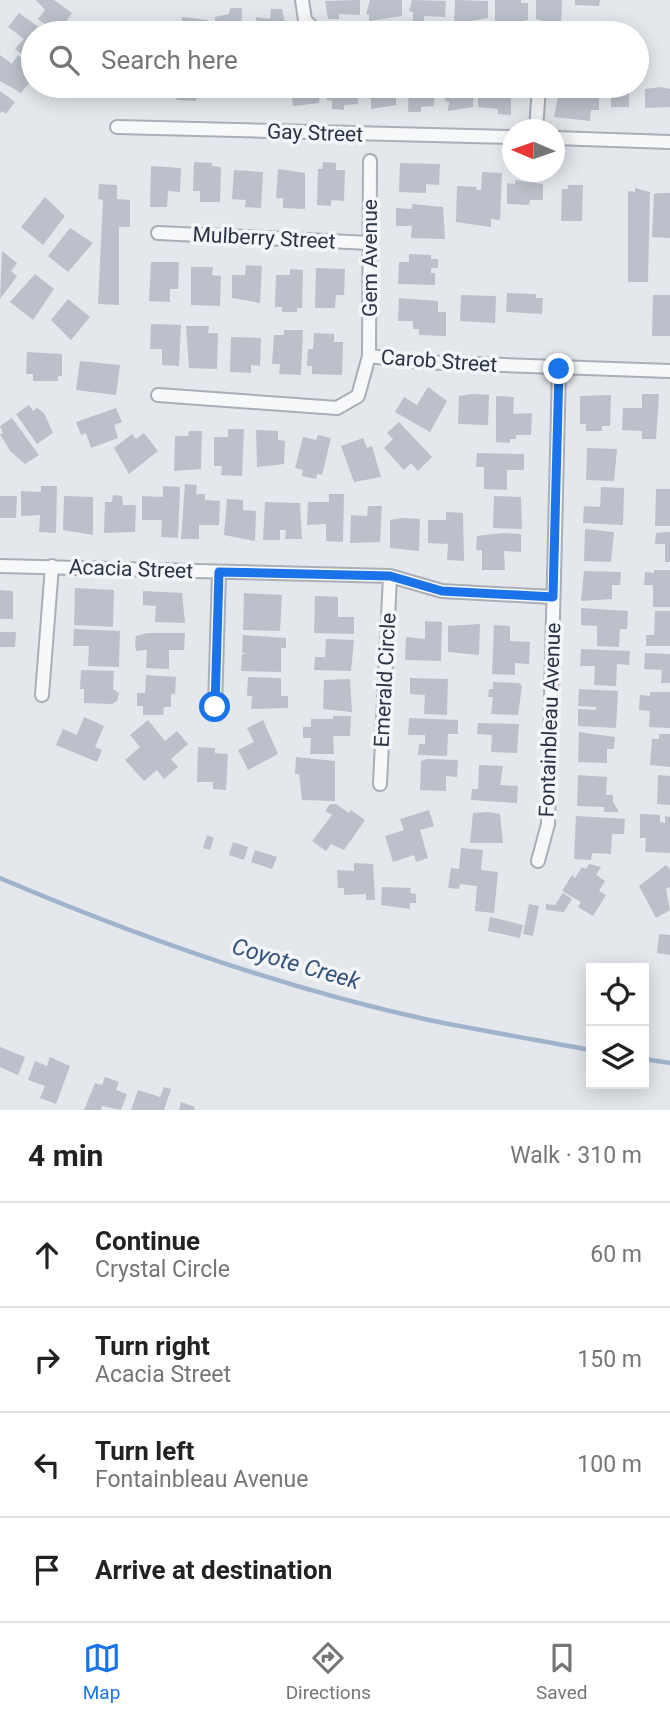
<!DOCTYPE html>
<html lang="en">
<head>
<meta charset="utf-8">
<style>
  :root { --surface:#fff; --page:#f6f6f6; --text:#222; --muted:#767676; --line:#e0e0e0; --accent:#1a73e8 }
  body { margin:0; font-family:Roboto,sans-serif; background:var(--page); color:var(--text) }
  .controls { position:absolute; right:21px; bottom:21px; display:grid; overflow:hidden; border-radius:0px; box-shadow:0 4px 18px #0003 }
  .controls button { width:63px; height:63px; display:grid; place-items:center; padding:0; border:0; border-bottom:2px solid var(--line); background:var(--surface); color:var(--text); font:35px sans-serif }
  .compass { position:absolute; left:502px; top:119px; width:63px; height:63px; border-radius:50%; background:var(--surface); box-shadow:0 4px 18px #0003; rotate:272deg }
  .stop { position:absolute; width:21px; height:21px; margin:-16px; border:5px solid #1a73e8; border-radius:50%; background:#fff }
  .stop.end { background:#1a73e8; border-color:#fff; box-shadow:0 2px 7px #0008 }
  .list { margin:0; padding:0; list-style:none }
  h2 { display:flex; justify-content:space-between; align-items:center; height:91px; margin:0; padding:0 28px; font-size:30px }
  h2 small { font-size:23px; font-weight:400; color:var(--muted) }
  .list li { display:grid; grid-template-columns:46px 1fr auto; gap:21px; align-items:center; box-sizing:border-box; height:105px; padding:0 28px; border-top:2px solid var(--line) }
  .list b { display:block; font-size:26px; white-space:nowrap }
  .list p { margin:0; font-size:23px; white-space:nowrap; color:var(--muted) }
  .list em { font-size:23px; font-style:normal; color:var(--muted) }
  .icon { flex:none; width:38px; height:38px; fill:none; stroke:currentColor; stroke-width:2; stroke-linecap:round; stroke-linejoin:round }
  .map { position:relative; flex:none; width:670px; height:1110px; overflow:hidden }
  .search { position:absolute; background:var(--surface); box-shadow:0 4px 18px #0003; left:21px; right:21px; top:21px; height:77px; display:flex; align-items:center; gap:18px; box-sizing:border-box; padding:0 24px; border-radius:38px; color:var(--muted); font-size:26px }
  .sheet { height:511px; background:var(--surface) }
  nav { display:flex; justify-content:space-around; align-items:center; box-sizing:border-box; height:98px; border-top:2px solid var(--line); background:var(--surface); font-size:19px; color:var(--muted) }
  nav a { display:grid; justify-items:center; gap:4px }
  nav .on { color:var(--accent) }
  .map>svg:first-child { display:block }
</style>
</head>
<body>
<div class="map">
<svg width="670" height="1110" viewBox="0 0 670 1110">
  <rect width="100%" height="100%" fill="#e4e7ec"/>
  <g fill="none" stroke-linecap="round" stroke-linejoin="round">
    <path stroke="#9fb4cc" stroke-width="4.5" d="M0 878C134 935 286 989 429 1020 483 1031 537 1040 591 1050
      M644 1059 670 1063"/>
  </g>
  <path fill="#bbc0ca" d="M36 0H54L72 13 58 33 38 19 45 10Z
    M360 0V15L339 14V19H328L325 1Z
    M370 0H402V16L369 21V14H366Z
    M412 0 446 1 445 17 424 16V22H413V12L409 11Z
    M455 0 488 1V18L454 24Z
    M495 0H521V3H528V20L495 26Z
    M536 0H562L561 28 550 27V23L536 19Z
    M575 0H600L599 6 575 5Z
    M230 8H242L241 33H215V17L229 14Z
    M271 9H282L286 29 281 28V33H256V17L270 19Z
    M19 13 47 33H33V63L15 49 24 39 8 27Z
    M182 17 208 20 207 33H181Z
    M0 55 12 64 18 55 33 67 27 79 30 82 21 93 0 81Z
    M162 86H197L196 101 176 100 177 94 162 93Z
    M293 86H320L319 103 293 106 290 87Z
    M333 86H358V104L344 105V110L332 109V101L327 100V93H332Z
    M370 86H396V105L371 109V99L367 98Z
    M409 86H435L434 106 421 107V112H408Z
    M448 86H474L473 107 448 111 449 102 445 101Z
    M485 86H511V115L498 114V109L478 107V90H485Z
    M560 86H577V93L599 94V110H591L590 121 554 117Z
    M611 86H629V107H611Z
    M661 87 670 89V107L645 108V89Z
    M0 91 15 102 6 114 2 111 0 113Z
    M194 162 212 163V166L221 167 220 202H200V191H193Z
    M323 162 336 163V170H345L344 201 331 200V206L317 205 318 169H322Z
    M400 163 440 164 439 185 426 184V193L399 192Z
    M151 166 181 168 180 192 168 191 167 207H150Z
    M278 169 305 173V209L283 208V198H276Z
    M234 170 263 172 261 208 245 207 246 200 232 199Z
    M482 172 502 173 500 220 491 219V227L456 222 457 186 477 187 476 190H481Z
    M515 180 543 184V200H530L529 205 507 204V183L515 184Z
    M99 184 117 185V199L130 200V227H119V305L98 304 103 200 98 199Z
    M568 185H583L582 221H561L562 189H568Z
    M635 188 650 192 648 282H628V191L635 192Z
    M659 193H670V238L652 237 654 194Z
    M45 197 65 216 43 245 21 227Z
    M412 204 443 207 445 239 411 238 412 226H396V208L412 209Z
    M70 228 93 243 68 272 48 256Z
    M2 251 17 263 11 271 17 276 0 299Z
    M409 254 431 255V259H438V268H431V273H435V285L398 284 399 262H409Z
    M151 262H179L178 289H170V302L149 301Z
    M246 265 262 266 260 303 232 298V275H245Z
    M191 267H213L212 275 221 276 220 306 191 305Z
    M316 268 345 269 344 295H336L335 308H315Z
    M290 269 303 270 302 308H297V312H282V307H275L276 275H290Z
    M35 274 54 289 33 320 10 302Z
    M507 293 536 294V298H543L542 314 506 312Z
    M461 295 496 296 495 323 460 321Z
    M653 295H670V336H652Z
    M399 298 438 301V312H446V336L419 335V329H413V321H398Z
    M68 299 90 317 71 340 51 320Z
    M151 324 181 325 179 366 162 365V349H150Z
    M186 326H209L208 333H218L217 369 189 368Z
    M284 330H303L301 375 279 374 280 364H272L274 335H284Z
    M314 333 334 334V342H343L342 375 312 374V366H307L308 349H313Z
    M231 337 261 338 260 366 251 365V373L230 372Z
    M27 352 62 354V376H58V381H33V374H26Z
    M80 361 120 365 116 395 76 390Z
    M428 387 447 401 430 432 395 412 404 397 417 405Z
    M472 394 489 395 488 425 458 424 459 396Z
    M642 394H659L656 439H642V431L622 430 623 408H642Z
    M611 395 610 426H602V431H586V424H580V396Z
    M496 396 514 397 513 414 532 413 531 435H516V439H510V443L496 442Z
    M29 405 33 411 37 408 44 413 53 433 37 444 16 414Z
    M116 408 122 422 114 425 118 438 91 448 86 433 81 435 76 422Z
    M12 418 39 455 25 464 10 451 0 434 3 433 0 426Z
    M399 422 432 457 418 471 411 463 404 470 384 448 393 439 387 433Z
    M228 429H244L242 476 221 475 222 466H214V437H228Z
    M256 430 278 431V440L285 441 284 464 257 467Z
    M189 431H202L201 469 174 471 175 436H188Z
    M144 433 158 451 129 474 114 448 132 434 136 439Z
    M318 435 331 438 322 475 317 474 316 479 302 476 303 470 295 468 303 437 316 440Z
    M363 438 367 448 372 446 381 477 354 482 341 446Z
    M587 448 617 449 614 481 586 480Z
    M477 453 524 454V470H507V490L484 489V467H476Z
    M185 484 197 485 196 494H205V500L220 501 219 525H199V539H181Z
    M41 486H57L56 533 39 532 40 515 21 516V491L41 492Z
    M163 486 180 487 178 538 161 537 162 520H142V496L163 497Z
    M601 487 624 488 623 525 583 523 584 506 600 507Z
    M656 489H670V526H655Z
    M329 494H344L343 542 326 541V524L307 525 308 502H329Z
    M113 495 122 496 123 505H136L135 532 104 533 105 502H112Z
    M0 496H17L16 518H0Z
    M64 496 93 497V535L63 530Z
    M494 496 521 497 522 529 493 528Z
    M227 499 243 500V510L256 511 255 541 224 535Z
    M265 502 300 503 302 539H285L286 530H280V540H263Z
    M368 506H382L380 542 350 543 351 515 367 516Z
    M446 512 463 513 464 561 447 560 448 544 428 543V520H446Z
    M403 518 420 519 419 551 390 548V520Z
    M585 529 614 532 611 562 584 561Z
    M665 532H670V562H665V544H655L656 533Z
    M502 533 521 534V552L504 551 505 570H482V550H476L477 536Z
    M654 570H670V607H653V585H644L645 572 654 573Z
    M584 571 621 572 620 585H612V599L581 601Z
    M75 588 114 590 113 627 74 625Z
    M0 590 13 591V619H0Z
    M143 591 182 593 185 623 155 622 156 606 143 605Z
    M244 593 282 595 280 631 243 630Z
    M315 596 338 597V617H354V634L314 633Z
    M581 608 628 611 627 629H620L619 647 597 646V626L581 625Z
    M655 611H670V646H646V635H654Z
    M425 621 442 622 441 661 405 660 406 637 425 639Z
    M480 624 479 655 448 652V626Z
    M494 625 510 626V641L530 642 529 664 515 663V675L492 674Z
    M74 629 120 631 119 667 88 666 89 646H73Z
    M0 632H16L15 647H0Z
    M147 633H185L184 650H169V669L146 668 147 650 136 651 135 643 136 636Z
    M243 635 286 638V648H281V672L241 671 242 654H246L242 652Z
    M326 639 354 640 351 671 314 670 315 657H325Z
    M581 649 630 651 629 665 617 664 616 686 594 685 595 666H580Z
    M645 653 670 654V683H661L662 670 644 669Z
    M81 670 114 671 113 689 119 693 117 701 112 704 84 703V689H80Z
    M146 675 176 677 175 694H171V707H164L163 715H143V706H137V693H145Z
    M248 677 281 678V696H288V708L251 709 252 696H247Z
    M410 678 448 679 447 715 424 714 425 695 410 694Z
    M350 679 352 712 323 709 324 680Z
    M493 682 519 683 522 686 518 715 491 714 493 697H488L489 689H493Z
    M579 689 618 691 616 728 578 726V709L596 710V707L578 706Z
    M650 692H670V728L649 727 650 711 639 710 640 695 650 696Z
    M333 716H351L350 736H333L334 754H310L311 738H303V727H311V719H333Z
    M84 717 104 726 95 747 102 750 97 762 56 745 63 729 77 735Z
    M409 718 458 720V734H448L447 756 418 755 419 744H425V735H408Z
    M148 720 165 741 177 731 188 744 171 759 178 767 164 779 157 770 144 781 125 760 140 747 130 735Z
    M263 720 278 754 248 770 238 750 254 742 247 728Z
    M478 723 519 724 517 753 491 752 492 735 477 734Z
    M579 732 615 737 614 749H607V763L578 762Z
    M659 734H670V767L650 765 652 739H659Z
    M198 747 215 748V753L228 754 226 790 213 789V782H197Z
    M296 757 335 761V801L302 800 299 774H295Z
    M427 759 458 760 457 777 446 776V791L420 790 421 761Z
    M479 765 503 766 500 785 518 786 517 803 471 800 472 789H478Z
    M578 775 607 777 606 795H613V802L619 812H604V807L577 806Z
    M658 775 670 776V805L657 804Z
    M330 804H336L349 813 351 810 365 820 344 850 331 844 326 851 312 841 332 815 325 811Z
    M429 810 434 826 420 830 428 858 416 862 414 855 393 862 385 836 404 830 400 819Z
    M489 812 500 814 503 843H470L473 813Z
    M640 814 660 815V822L665 823V816L670 817V853L645 852 646 838H640Z
    M576 816 625 819 624 834H612L611 854 592 853 591 860 574 859Z
    M207 835 214 838 210 850 203 848Z
    M233 842 248 847 244 860 229 855Z
    M461 848 483 850 481 870 498 872 494 913 475 911 477 886 460 884 459 889 448 888 451 868 459 869Z
    M255 850 277 857 272 869 251 862Z
    M354 863 373 864 375 900H366V894L344 895V888H338L337 870 354 871Z
    M589 864 601 867 596 875 605 881 599 891 606 895 593 916 578 907 581 902 562 891 572 875 575 878 582 867 586 869Z
    M666 865 670 869V887L666 889 670 910 656 918 639 886Z
    M382 887 411 888 410 893 416 894V903H410V909L381 905Z
    M563 893 572 899 564 912 546 910V904L555 905Z
    M529 904 539 906 533 936 523 934Z
    M490 917 523 925 520 938 488 931Z
    M659 934 670 935V955L657 953Z
    M0 1047 25 1057 18 1075 0 1067Z
    M50 1057 70 1066 56 1104 40 1098 45 1086 28 1080 35 1061 47 1066Z
    M105 1077 119 1082 116 1090 127 1094 121 1110 102 1106 101 1110H84L95 1083 102 1085Z
    M164 1087 171 1089 164 1110H131L138 1090 160 1097Z
    M181 1102 195 1107 194 1110H179Z"/>
  <g fill="none" stroke-linecap="round" stroke-linejoin="round">
    <defs>
      <path id="street" d="M302 0 305 20 318 33
        M117 127 512 137
        M536 130 539 86
        M554 138 670 142
        M158 233 370 243
        M369 356 370 161
        M158 395 337 408 358 396 369 356 420 362 670 371
        M0 566 390 576 442 591 553 597
        M42 695 52 566
        M215 707 219 572
        M380 784 390 576
        M538 861 548 824 559 369"/>
    </defs>
    <use href="#street" stroke="#a9aeb7" stroke-width="16"/>
    <use href="#street" stroke="#f7f8fa" stroke-width="12"/>
  </g>
  <g fill="none" stroke-linecap="round" stroke-linejoin="round">
    <path stroke="#1a73e8" stroke-width="9" d="M215 707 219 572 390 576 442 591 553 597 559 369"/>
  </g>
  <g text-anchor="middle" dominant-baseline="central" stroke-width="7" stroke-linejoin="round" paint-order="stroke">
    <g font-size="21" fill="#2b3445" stroke="#f4f6f9">
      <text transform="translate(315 133) rotate(2)">Gay Street</text>
      <text transform="translate(264 238) rotate(3)">Mulberry Street</text>
      <text transform="translate(370 258) rotate(-90)">Gem Avenue</text>
      <text transform="translate(439 361) rotate(4)">Carob Street</text>
      <text transform="translate(131 569) rotate(2)">Acacia Street</text>
      <text transform="translate(385 680) rotate(-87)">Emerald Circle</text>
      <text transform="translate(550 720) rotate(-88)">Fontainbleau Avenue</text>
    </g>
    <g font-size="23" font-style="italic" fill="#34527a" stroke="#f4f6f9">
      <text transform="translate(296 964) rotate(16)">Coyote Creek</text>
    </g>
  </g>
</svg>
<div class="controls">
<button><svg class="icon" aria-label="locate" viewBox="0 0 24 24"><circle cx="12" cy="12" r="6"/><path d="M12 2v4M12 18v4M2 12h4M18 12h4"/></svg></button>
<button><svg class="icon" aria-label="layers" viewBox="0 0 24 24"><path d="M12 4l9 5-9 5-9-5zM3 14l9 5 9-5"/></svg></button>
</div>
<svg class="compass" viewBox="-18 -18 36 36"><path d="M0-13l5 13h-10z" fill="#e53935"/><path d="M0 13l5-13h-10z" fill="#767676"/></svg>
<div class="stop" style="left:215px;top:707px"></div>
<div class="stop end" style="left:559px;top:369px"></div>
<div class="search"><svg class="icon" aria-label="search" viewBox="0 0 24 24"><circle cx="10" cy="10" r="6"/><path d="M15 15l6 6"/></svg>Search here</div>
</div>
<section class="sheet">
<h2>4 min<small>Walk · 310 m</small></h2>
<ul class="list">
<li><svg class="icon" aria-label="ahead" viewBox="0 0 24 24"><path d="M12 20V5M6 11l6-6 6 6"/></svg><div><b>Continue</b><p>Crystal Circle</p></div><em>60 m</em></li>
<li><svg class="icon" aria-label="right" viewBox="0 0 24 24"><path d="M7 20v-9h11M14 6l5 5-5 5"/></svg><div><b>Turn right</b><p>Acacia Street</p></div><em>150 m</em></li>
<li><svg class="icon" aria-label="left" viewBox="0 0 24 24"><path d="M17 20v-9H6M10 6l-5 5 5 5"/></svg><div><b>Turn left</b><p>Fontainbleau Avenue</p></div><em>100 m</em></li>
<li><svg class="icon" aria-label="arrive" viewBox="0 0 24 24"><path d="M6 21V4h12l-3 4 3 4H6"/></svg><div><b>Arrive at destination</b></div></li>
</ul>
</section>
<nav>
<a class="on"><svg class="icon" aria-label="map" viewBox="0 0 24 24"><path d="M3 6l6-2 6 2 6-2v14l-6 2-6-2-6 2zM9 4v14M15 6v14"/></svg>Map</a>
<a><svg class="icon" aria-label="directions" viewBox="0 0 24 24"><path d="M12 3l9 9-9 9-9-9zM9 14v-3h6M13 9l2 2-2 2"/></svg>Directions</a>
<a><svg class="icon" aria-label="saved" viewBox="0 0 24 24"><path d="M7 4h10v16l-5-4-5 4z"/></svg>Saved</a>
</nav>
</body>
</html>
